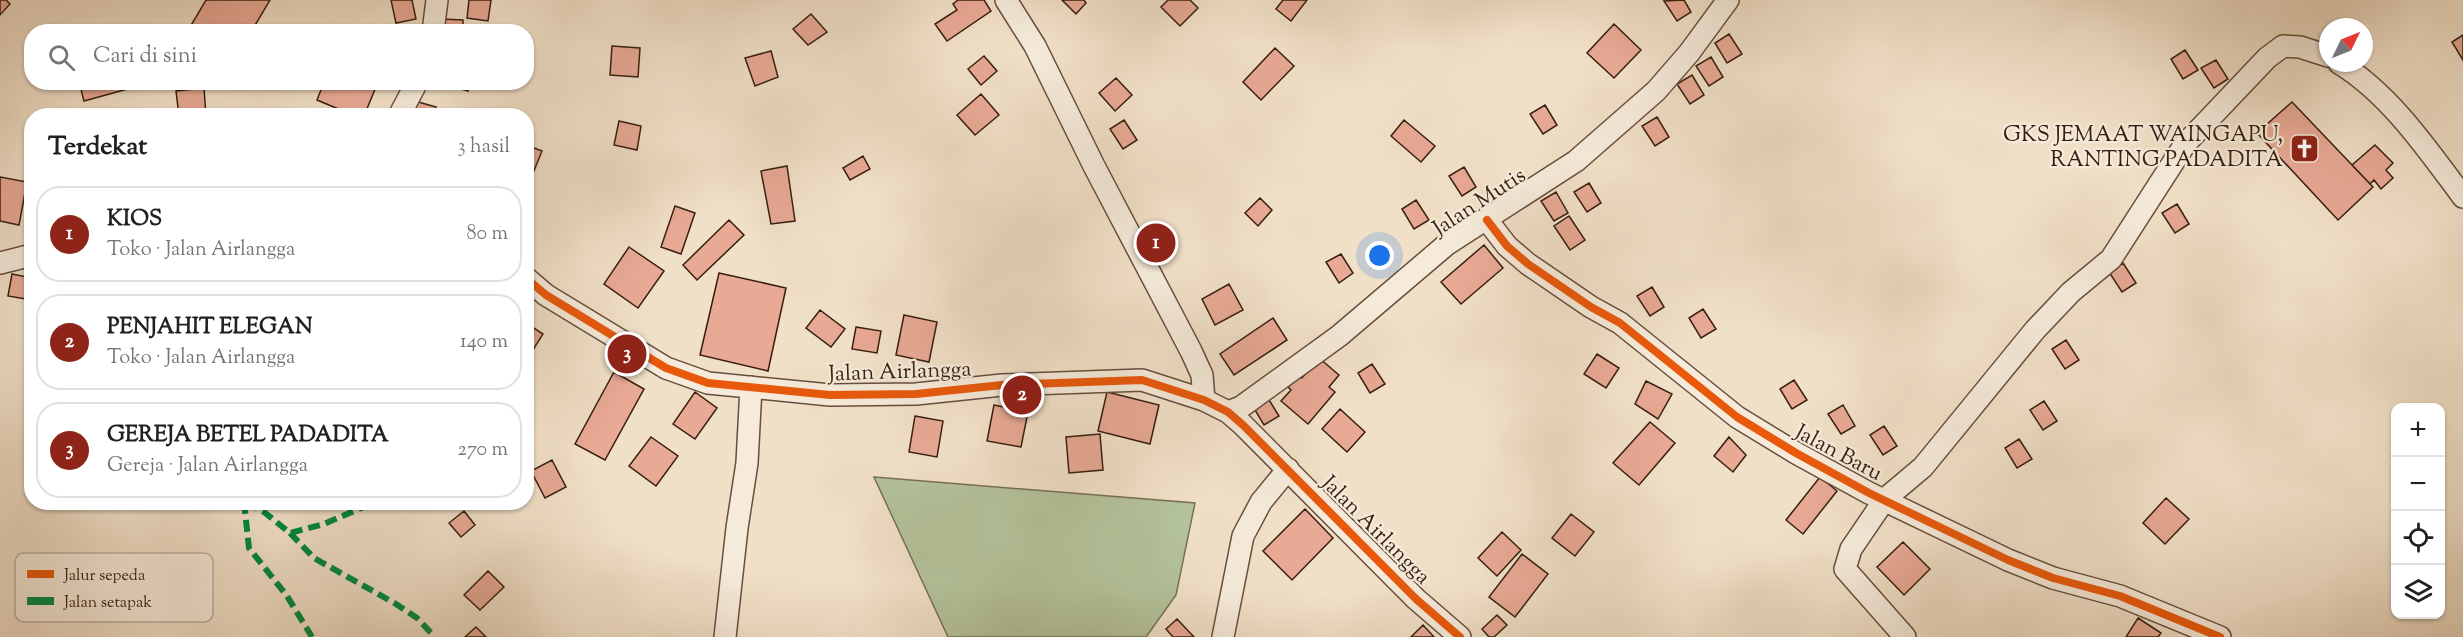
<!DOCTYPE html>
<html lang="id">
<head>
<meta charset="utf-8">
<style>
  :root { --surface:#fff; --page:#f2f2f2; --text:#202124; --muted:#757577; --line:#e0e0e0; --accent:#8f2418 }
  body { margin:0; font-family:"Sorts Mill Goudy",serif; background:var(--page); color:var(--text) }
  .controls { position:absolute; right:18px; bottom:18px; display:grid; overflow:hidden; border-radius:12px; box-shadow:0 2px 4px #0004 }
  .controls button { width:54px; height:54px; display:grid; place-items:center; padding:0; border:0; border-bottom:2px solid var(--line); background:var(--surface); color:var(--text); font:30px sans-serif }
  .compass { position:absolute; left:2319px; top:18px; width:54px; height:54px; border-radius:50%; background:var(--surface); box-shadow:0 2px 4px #0004; rotate:47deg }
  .you { position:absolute; left:1380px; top:256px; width:21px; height:21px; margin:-15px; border:4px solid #fff; border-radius:50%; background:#1a73e8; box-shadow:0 0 0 9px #1a73e833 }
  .badge { display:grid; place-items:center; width:39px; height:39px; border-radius:50%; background:var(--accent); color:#fff; font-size:20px; font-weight:700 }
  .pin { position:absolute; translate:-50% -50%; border:3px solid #fff; box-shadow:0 2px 6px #0006 }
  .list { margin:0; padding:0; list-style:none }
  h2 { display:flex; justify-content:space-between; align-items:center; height:78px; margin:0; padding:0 24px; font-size:26px }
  h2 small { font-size:20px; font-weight:400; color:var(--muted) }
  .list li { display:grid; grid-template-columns:39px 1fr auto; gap:18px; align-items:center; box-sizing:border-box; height:96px; margin:0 12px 12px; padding:0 12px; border:2px solid var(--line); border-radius:24px }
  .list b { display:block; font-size:22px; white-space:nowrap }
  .list p { margin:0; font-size:20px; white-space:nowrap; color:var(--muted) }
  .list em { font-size:20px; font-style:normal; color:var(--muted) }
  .icon { flex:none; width:33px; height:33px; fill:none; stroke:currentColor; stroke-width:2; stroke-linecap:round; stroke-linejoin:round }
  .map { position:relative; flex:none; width:2463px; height:637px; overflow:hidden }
  .search { position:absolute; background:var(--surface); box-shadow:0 2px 4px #0004; left:24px; top:24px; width:510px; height:66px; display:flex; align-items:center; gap:15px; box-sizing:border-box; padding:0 21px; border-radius:24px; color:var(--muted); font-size:22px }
  .panel { position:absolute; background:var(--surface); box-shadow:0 2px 4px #0004; left:24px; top:108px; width:510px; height:402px; border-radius:24px }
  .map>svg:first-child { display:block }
</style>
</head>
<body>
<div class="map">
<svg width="2463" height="637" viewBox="0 0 2463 637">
  <rect width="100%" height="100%" fill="#f1e0c8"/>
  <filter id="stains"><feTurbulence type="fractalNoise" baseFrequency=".00333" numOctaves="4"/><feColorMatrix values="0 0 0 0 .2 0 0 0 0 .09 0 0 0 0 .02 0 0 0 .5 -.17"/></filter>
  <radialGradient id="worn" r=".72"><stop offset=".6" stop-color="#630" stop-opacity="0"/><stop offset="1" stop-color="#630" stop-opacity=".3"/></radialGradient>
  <path fill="#b4c39b" stroke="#767055" stroke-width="1.5" d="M874 477 1195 503 1176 595 1146 637H948Z"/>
  <path fill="#e8a995" stroke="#371e0f" stroke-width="1.5" d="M0 0H6L10 4 0 15Z
    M206 0H270L251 32H198L190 27Z
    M391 0H412L416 19 396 23Z
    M469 0H491L488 21 467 18Z
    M958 0H984L991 11 947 41 935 24 957 10 953 4Z
    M1062 0H1084L1086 3 1076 14Z
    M1168 0H1190L1198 8 1180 26 1161 7Z
    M1283 0H1307L1291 21 1276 9Z
    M1684 0 1691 12 1677 21 1664 1Z
    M811 14 827 32 808 45 793 29Z
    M441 19 463 20V32H440Z
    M1614 24 1641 50 1614 78 1587 53Z
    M1729 34 1742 54 1727 63 1715 43Z
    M2463 35V60L2452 42Z
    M612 46 640 48 638 77 610 75Z
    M1275 48 1294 66 1261 100 1243 82Z
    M2185 50 2198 70 2183 79 2171 59Z
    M771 51 778 77 755 86 745 58Z
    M984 56 997 71 981 85 968 69Z
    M1711 57 1723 77 1709 86 1696 66Z
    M2216 60 2228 79 2214 88 2201 68Z
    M1692 75 1704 95 1690 104 1677 84Z
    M1116 78 1132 95 1115 111 1099 93Z
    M79 82H153L84 101Z
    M324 82H378L364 116H355L317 100Z
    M448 82H470L468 91 448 85Z
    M204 88 206 116H179L176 91Z
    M981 94 999 115 975 135 957 115Z
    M415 101 436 107 433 116H409Z
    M2292 102 2373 187 2338 220 2257 133Z
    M1545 105 1557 125 1543 134 1530 114Z
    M1657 117 1669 137 1655 146 1642 126Z
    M1124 120 1137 140 1123 149 1110 129Z
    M1404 120 1435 146 1421 162 1391 136Z
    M619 121 641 126 637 150 614 145Z
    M526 145 542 151 527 188 526 187Z
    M2375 145 2393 163 2386 170 2393 178 2381 189 2374 180 2370 184 2352 165Z
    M863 156 870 169 850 180 843 168Z
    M787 166 795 221 771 224 761 171Z
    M1464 167 1476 187 1462 196 1449 176Z
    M0 177 27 182 19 225 0 221Z
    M1589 183 1601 203 1587 212 1574 192Z
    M1556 192 1568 213 1554 221 1541 201Z
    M1260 198 1272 210 1258 226 1245 213Z
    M1416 200 1429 220 1414 229 1402 209Z
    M2177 204 2189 224 2175 233 2162 213Z
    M675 206 695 213 681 254 661 247Z
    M1569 216 1585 240 1570 250 1554 226Z
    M729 220 744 235 697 280 683 265Z
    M1484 245 1503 268 1461 304 1441 282Z
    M629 247 664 271 638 308 604 284Z
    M1341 254 1353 273 1339 283 1326 262Z
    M2123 263 2136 283 2122 292 2109 272Z
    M719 273 786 288 768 371 700 355Z
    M12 274 32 278V300L8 296Z
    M1229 284 1243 310 1215 325 1202 299Z
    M1652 287 1664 307 1650 316 1637 296Z
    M1703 309 1716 329 1701 338 1689 318Z
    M820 310 845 329 831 347 806 328Z
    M904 315 937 322 929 362 896 355Z
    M1273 318 1287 340 1234 375 1220 354Z
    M526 323 543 334 526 361Z
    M856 327 881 331 877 353 852 349Z
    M2066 340 2079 360 2065 369 2052 349Z
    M1597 354 1619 368 1606 388 1584 374Z
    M1319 358 1339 375 1329 387 1335 392 1308 424 1281 401 1291 390 1288 387 1299 375 1302 378Z
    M1372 364 1385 384 1370 393 1358 373Z
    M614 372 644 389 605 460 575 444Z
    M1794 380 1807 400 1792 409 1780 389Z
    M1646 381 1672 394 1658 419 1635 404Z
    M695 392 717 408 695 439 673 424Z
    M1107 392 1159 405 1150 444 1098 431Z
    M1266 395 1279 416 1264 425 1252 405Z
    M2044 401 2057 421 2043 430 2030 410Z
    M994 405 1028 412 1021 447 987 441Z
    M1843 405 1855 426 1841 434 1828 414Z
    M1340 409 1365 432 1347 452 1322 429Z
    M915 416 943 421 937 457 909 452Z
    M1650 422 1675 443 1639 485 1613 463Z
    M1884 426 1897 446 1883 455 1870 435Z
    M1100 434 1103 470 1069 473 1066 437Z
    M651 437 678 456 656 486 629 466Z
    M1729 437 1746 455 1733 472 1714 456Z
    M2019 439 2032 459 2017 468 2005 448Z
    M552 460 566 487 545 498 531 471Z
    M1820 477 1837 491 1803 534 1786 520Z
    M2166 498 2189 519 2165 544 2143 523Z
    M1305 509 1333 538 1292 580 1263 551Z
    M464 511 475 525 461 537 449 523Z
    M1571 514 1594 532 1575 556 1552 538Z
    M1502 532 1521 550 1497 576 1478 558Z
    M1903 542 1930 569 1904 595 1877 567Z
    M1522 554 1548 574 1515 617 1489 597Z
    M488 571 504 587 480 610 464 595Z
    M1497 615 1507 625 1494 637H1489L1482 629Z
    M2138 618 2161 633 2158 637H2126Z
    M1177 619 1194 637H1173L1166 629Z
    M1423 625 1434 637H1411Z
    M476 627 486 637H465Z"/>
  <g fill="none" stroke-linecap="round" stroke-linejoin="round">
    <defs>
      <path id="minor" d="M1006 0 1035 46 1094 166 1191 351 1202 375 1204 400
        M433 32 437 0
        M2339 63C2390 94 2428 150 2463 197
        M399 116 417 82
        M1487 220 1507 246 1528 264 1591 307 1620 323 1737 417 1796 453 1869 493 2008 560 2053 578 2120 596 2220 637
        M0 263 32 255
        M526 278 546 295 666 368 708 383 830 395 916 394 1002 385 1142 380 1204 400 1228 412 1243 425 1416 599 1460 637
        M1228 412 1241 407 1339 336 1446 245 1576 161 1656 91 1689 53 1728 0
        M725 637 737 528 747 463 751 387
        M1223 637 1243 536 1261 502 1288 469
        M1905 637 1845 569 1851 549 1885 499 1923 467 2035 330 2071 292 2111 259 2185 144 2211 117 2267 58 2283 46 2300 47 2328 56"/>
    </defs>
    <use href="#minor" stroke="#664e3d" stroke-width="24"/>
    <use href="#minor" stroke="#f6ebdb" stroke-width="21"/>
    <path stroke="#00873e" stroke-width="6" stroke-dasharray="12 6" stroke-linecap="butt" d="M244 502 249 548 287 596 312 637
      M247 502 264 512 290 533 324 524 375 502
      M290 533 314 558 396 604 417 618 433 635"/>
    <defs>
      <path id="cycleway" d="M1487 220 1507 246 1528 264 1591 307 1620 323 1737 417 1796 453 1869 493 2008 560 2053 578 2120 596 2220 637
        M526 278 546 295 666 368 708 383 830 395 916 394 1002 385 1142 380 1204 400 1228 412 1243 425 1416 599 1460 637"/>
    </defs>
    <use href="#cycleway" stroke="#f6ebdb" stroke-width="11"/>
    <use href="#cycleway" stroke="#e8590c" stroke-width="8"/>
  </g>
  <defs>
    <symbol id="church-square" viewBox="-11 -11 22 22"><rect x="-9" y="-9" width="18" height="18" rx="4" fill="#8f2418" stroke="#f6ebdb"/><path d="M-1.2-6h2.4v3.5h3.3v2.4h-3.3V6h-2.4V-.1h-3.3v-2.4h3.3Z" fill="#fff"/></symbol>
  </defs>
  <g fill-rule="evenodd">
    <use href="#church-square" x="2288" y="132" width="33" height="33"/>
  </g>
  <g text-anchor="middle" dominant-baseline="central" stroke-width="4.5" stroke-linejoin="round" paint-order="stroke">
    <g font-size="22" fill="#371e0f" stroke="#f6ebdb" text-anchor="end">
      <text x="2283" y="136">GKS JEMAAT WAINGAPU,<tspan x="2283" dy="25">RANTING PADADITA</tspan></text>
    </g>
    <g font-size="22" fill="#371e0f" stroke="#f6ebdb">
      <text transform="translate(1480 203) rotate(-33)">Jalan Mutis</text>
      <text transform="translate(900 373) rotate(-2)">Jalan Airlangga</text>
      <text transform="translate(1838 454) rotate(28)">Jalan Baru</text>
      <text transform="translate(1375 531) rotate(45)">Jalan Airlangga</text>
    </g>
  </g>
  <rect x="15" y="553" width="198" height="69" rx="9" fill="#f6ebdb" stroke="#bdae9e" stroke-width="1.5"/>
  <rect x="27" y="570" width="27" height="8" fill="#e8590c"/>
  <rect x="27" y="597" width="27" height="8" fill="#00873e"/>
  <g font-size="16" fill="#371e0f">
    <text x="64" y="580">Jalur sepeda</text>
    <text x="64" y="607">Jalan setapak</text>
  </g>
  <rect width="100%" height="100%" filter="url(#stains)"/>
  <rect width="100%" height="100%" fill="url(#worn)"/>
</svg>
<div class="controls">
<button>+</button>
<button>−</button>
<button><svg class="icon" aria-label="locate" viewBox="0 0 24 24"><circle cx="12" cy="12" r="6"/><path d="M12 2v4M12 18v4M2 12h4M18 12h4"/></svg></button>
<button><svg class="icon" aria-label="layers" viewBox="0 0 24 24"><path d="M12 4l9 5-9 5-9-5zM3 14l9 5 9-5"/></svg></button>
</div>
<svg class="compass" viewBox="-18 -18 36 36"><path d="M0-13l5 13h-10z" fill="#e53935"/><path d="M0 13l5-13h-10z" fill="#757577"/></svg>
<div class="you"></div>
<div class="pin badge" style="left:1156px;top:243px">1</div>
<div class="pin badge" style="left:1022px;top:395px">2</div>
<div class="pin badge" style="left:627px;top:354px">3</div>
<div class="search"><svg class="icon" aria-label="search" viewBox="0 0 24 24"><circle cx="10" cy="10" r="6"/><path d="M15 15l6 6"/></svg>Cari di sini</div>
<section class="panel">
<h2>Terdekat<small>3 hasil</small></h2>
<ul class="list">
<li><span class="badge">1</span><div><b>KIOS</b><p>Toko · Jalan Airlangga</p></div><em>80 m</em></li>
<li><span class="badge">2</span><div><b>PENJAHIT ELEGAN</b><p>Toko · Jalan Airlangga</p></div><em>140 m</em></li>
<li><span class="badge">3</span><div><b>GEREJA BETEL PADADITA</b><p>Gereja · Jalan Airlangga</p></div><em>270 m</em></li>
</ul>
</section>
</div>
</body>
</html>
